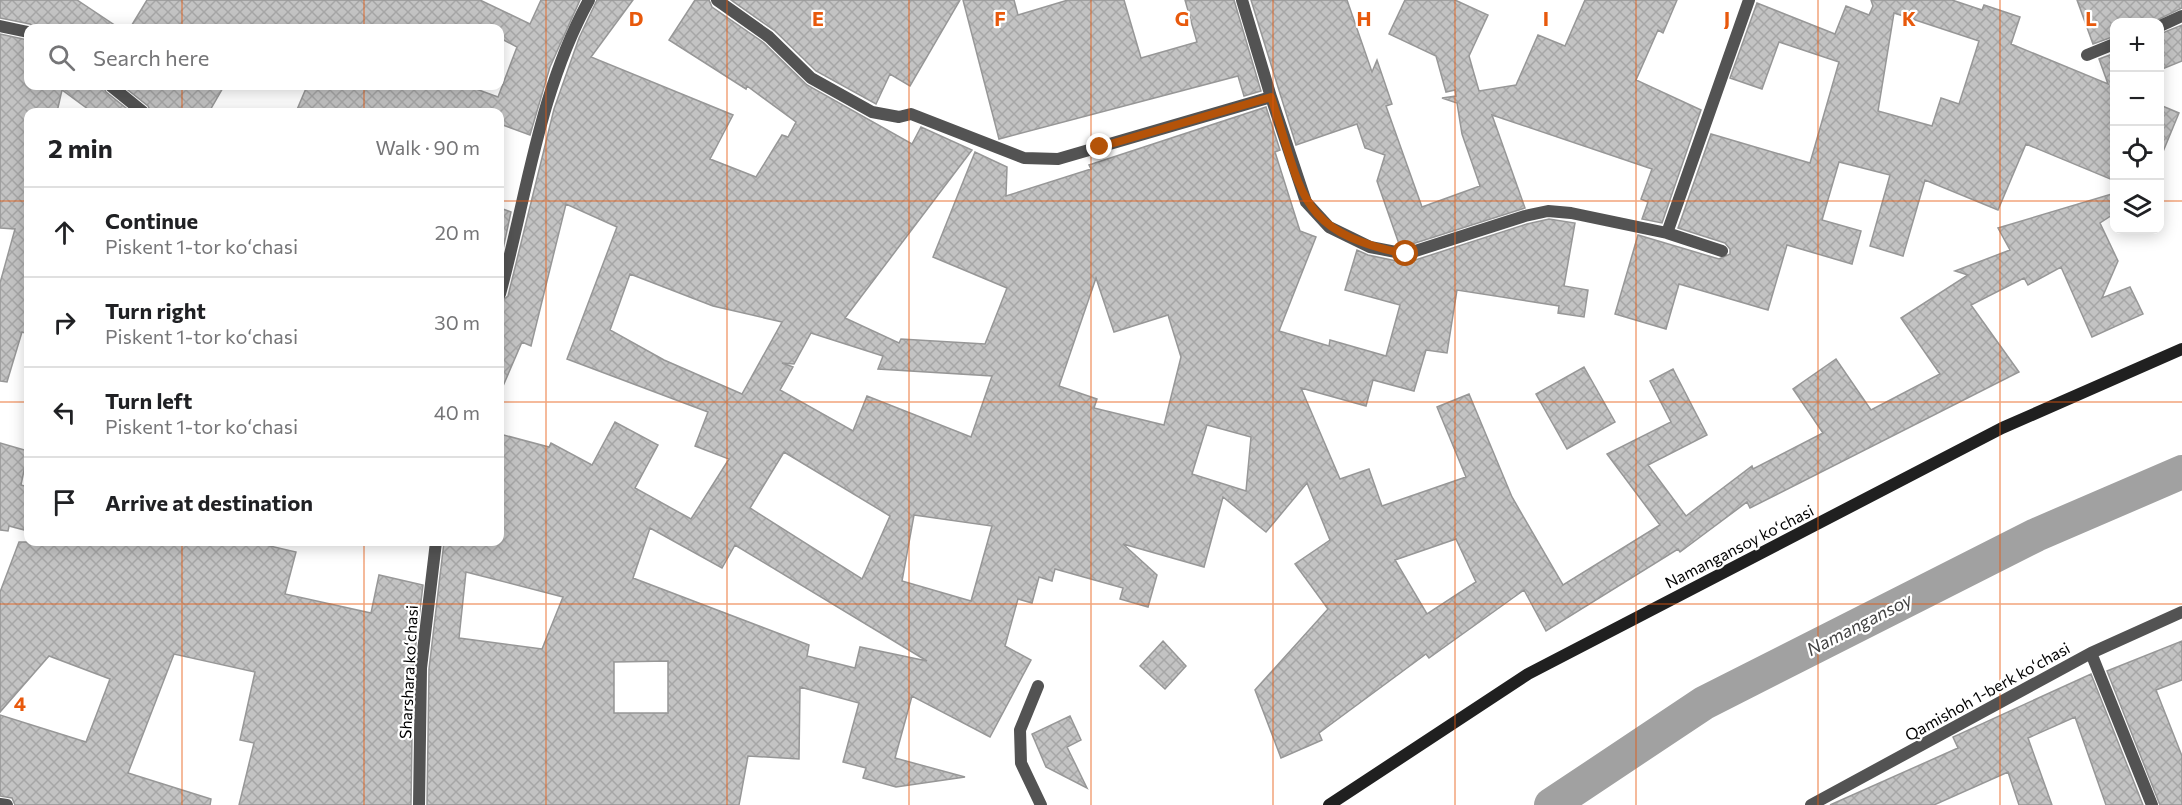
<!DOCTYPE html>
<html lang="en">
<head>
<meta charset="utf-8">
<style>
  :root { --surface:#fff; --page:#f2f2f2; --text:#202124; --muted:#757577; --line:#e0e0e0 }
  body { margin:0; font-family:Commissioner,sans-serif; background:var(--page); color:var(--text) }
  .controls { position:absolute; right:18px; top:18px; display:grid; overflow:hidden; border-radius:12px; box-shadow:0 3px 15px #0003 }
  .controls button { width:54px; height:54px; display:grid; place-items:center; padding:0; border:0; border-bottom:2px solid var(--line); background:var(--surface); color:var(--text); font:30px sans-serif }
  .stop { position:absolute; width:18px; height:18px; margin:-14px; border:4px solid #b45309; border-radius:50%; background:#fff }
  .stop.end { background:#b45309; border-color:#fff; box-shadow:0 2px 6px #0008 }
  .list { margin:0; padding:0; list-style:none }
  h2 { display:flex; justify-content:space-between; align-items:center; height:78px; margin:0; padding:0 24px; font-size:26px }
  h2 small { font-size:20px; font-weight:400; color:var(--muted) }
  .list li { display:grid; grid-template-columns:39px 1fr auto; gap:18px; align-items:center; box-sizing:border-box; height:90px; padding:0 24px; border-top:2px solid var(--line) }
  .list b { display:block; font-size:22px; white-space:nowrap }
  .list p { margin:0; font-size:20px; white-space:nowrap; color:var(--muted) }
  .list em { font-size:20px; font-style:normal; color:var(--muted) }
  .icon { flex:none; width:33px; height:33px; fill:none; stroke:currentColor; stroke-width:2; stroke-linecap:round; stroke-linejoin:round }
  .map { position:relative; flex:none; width:2182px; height:805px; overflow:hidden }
  .search { position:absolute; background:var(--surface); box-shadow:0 3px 15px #0003; left:24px; top:24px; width:480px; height:66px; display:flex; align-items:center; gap:15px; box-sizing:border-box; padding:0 21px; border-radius:12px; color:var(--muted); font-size:22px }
  .panel { position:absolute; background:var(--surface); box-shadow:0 3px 15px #0003; left:24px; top:108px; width:480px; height:438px; border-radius:12px }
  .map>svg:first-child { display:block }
</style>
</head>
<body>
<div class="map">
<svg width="2182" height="805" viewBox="0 0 2182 805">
  <defs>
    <pattern id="building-cross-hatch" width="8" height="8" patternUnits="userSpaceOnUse" patternTransform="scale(1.5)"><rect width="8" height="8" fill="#c3c3c3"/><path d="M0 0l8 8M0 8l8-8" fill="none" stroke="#a6a6a6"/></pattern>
  </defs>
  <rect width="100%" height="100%" fill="#fff"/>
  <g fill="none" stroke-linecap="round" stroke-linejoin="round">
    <path stroke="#a1a1a1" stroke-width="34" d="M1551 805 1704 703 2036 535 2182 472"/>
  </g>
  <path fill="url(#building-cross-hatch)" stroke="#979797" stroke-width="1.5" fill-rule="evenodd" d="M0 0H77L119 28H35L30 24 0 18Z
    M147 0H480L530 24 541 0H580L550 67 530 135 500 124V112H296L307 86H468L498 97 517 47 500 38V28H130Z
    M597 0H633L591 57 733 115 710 159 756 177 782 135 788 137 796 122 747 86 746 89 669 40 695 0H709L712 7 764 43 807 85 912 144 921 127 972 150 845 318 899 343 901 339 985 344 1007 288 933 257 975 152 1007 167 1006 196 1091 169 1089 165 1266 107 1280 150 1275 152 1300 231 1316 237 1279 331 1329 346 1330 340 1386 356 1400 305 1345 290 1357 250 1368 255 1406 263 1527 224 1549 219 1575 223 1564 286 1588 290 1584 317 1558 313 1559 306 1457 290 1447 353 1426 350 1414 391 1373 380 1366 406 1301 388 1340 479 1369 469 1382 506 1466 477 1437 407 1469 394 1512 497 1563 585 1660 525 1607 454 1671 422 1650 381 1673 369 1707 435 1648 465 1686 516 1752 466 1753 469 1823 433 1793 389 1836 359 1871 410 1940 374 1901 318 1968 275 1955 271 2010 250 1998 228 2115 193V213L2100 223 2118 261 2102 298 2130 287 2143 314 2092 337 2061 267 2028 285 2024 278 1971 305 2019 372 1750 508 1747 502 1680 552 1678 549 1546 631 1524 590 1429 658 1426 654 1319 733 1322 740 1281 758 1255 690 1328 609 1295 564 1330 540 1307 483 1266 532 1223 497 1204 567 1123 544 1157 575 1148 607 1120 599 1123 588 1055 569 1052 581 1039 577 1032 603 1018 599 1005 646 1031 660 990 737 912 696 895 758 965 777 896 787 863 778 866 768 843 762 859 703 800 687 799 759 748 756 739 805H427L429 669 444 542H500V434L549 447 551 443 592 465 615 422 658 445 635 488 691 519 729 459 695 446 708 412 567 359 617 227 566 204 531 346 522 342 500 393V302L508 296 554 109 579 38ZM630 274 713 306 782 322 742 394 664 360 610 330ZM1096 278 1114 332 1168 315 1181 357 1164 425 1094 408 1097 399 1059 386ZM811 333 883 356 878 369 992 376 971 437 867 396 853 431 780 390 793 367 782 363 794 364ZM1207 425 1251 437 1246 491 1192 474ZM784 452 890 516 862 579 750 508ZM914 515 992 526 971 601 902 581ZM650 528 722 568 735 545 927 661 860 647 855 668 807 656 809 645 633 578ZM1456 539 1476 582 1427 614 1395 560ZM466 572 563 597 542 649 459 638ZM668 661V713H614V662Z
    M731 0H960L910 86 890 74 876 104 816 71 775 31Z
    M963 0H1014L1018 15 1068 0H1124L1141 58 1197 42 1185 0H1234L1261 91 1244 96 1238 76 999 139Z
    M1251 0H1347L1372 72 1377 60 1392 104 1386 106 1422 207 1480 186 1462 134 1457 103 1442 98 1456 96 1455 90 1446 92 1436 56 1389 34 1405 0H1455L1488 15 1469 56 1479 91 1516 85 1538 35 1565 46 1585 0H1677L1663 33 1658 30 1636 80 1701 110 1662 223 1642 219 1648 202 1641 199 1652 169 1492 115 1525 208 1406 246 1399 244 1377 181 1385 155 1365 148 1357 124 1296 145Z
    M1871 0H1952L1982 10 1984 5 2020 17 2011 44 2108 84 2099 59 2115 53V181L2026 144 1998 210 1925 180 1903 256 1870 246 1890 175 1839 162 1822 220 1861 231 1852 264 1787 245 1768 310 1679 284 1666 329 1615 314 1638 235 1719 259 1730 254V249L1725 243 1678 228 1711 134 1810 163 1839 62 1779 42 1762 89 1730 78 1757 3 1835 34 1846 6 1869 15 1873 6ZM1894 13 1979 41 1959 104 1941 98 1932 126 1878 111Z
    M2077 0H2182V8L2153 22H2115V36L2093 44Z
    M2182 25V61L2160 70V34Z
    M0 34 28 40V86H103L106 92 131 112H92L62 90 57 112H28V334L22 332 7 382 0 381V283L15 229 0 228Z
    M123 86H224L209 112H151L148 106Z
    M2160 105 2179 113 2160 159Z
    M500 208 511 212 500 263Z
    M1584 367 1615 422 1567 449 1536 394Z
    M0 443 28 451 21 485 28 487V531L9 526 8 531 0 530Z
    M19 542H253L296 552 285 594 371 613 379 575 423 585 413 668 411 805H239L254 743 240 740 255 672 174 654 128 773 211 799 210 805H15L12 798 0 796V715L86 742 110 679 49 656 0 712V592Z
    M1163 641 1186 666 1165 689 1140 666Z
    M2182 641V680L2156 690 2182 756V805H2160L2107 671Z
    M2091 674 2143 805H2106L2075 717 2028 738 2052 805H2019L2008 772 1934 805H1830L1958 748 1953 737Z
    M1070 716 1081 740 1067 747 1087 788 1046 767 1032 734Z"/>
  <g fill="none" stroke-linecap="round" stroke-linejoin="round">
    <path stroke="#535353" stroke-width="12" d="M717 0 769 37 811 78 872 112 899 117 911 114 1024 158 1058 159 1271 97 1306 202 1329 227 1370 247 1406 254 1525 216 1548 211 1571 213 1667 233 1722 251
      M1242 0 1271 97
      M0 26 28 32
      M2160 26 2182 16
      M2087 55 2114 44
      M111 86 143 112
      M1667 233 1749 0
      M500 294C527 195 539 91 589 0
      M2091 653 2152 805
      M1038 686 1020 730 1021 763 1041 805
      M0 804 7 805
      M419 805 421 668 436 542
      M1811 805 2091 653 2182 612"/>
    <path stroke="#202020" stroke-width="12" d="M1329 805 1528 674 2002 428 2182 349"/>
  </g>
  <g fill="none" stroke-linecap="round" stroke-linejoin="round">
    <path stroke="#b45309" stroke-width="8" d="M1100 147 1271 97C1303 192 1295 232 1406 254"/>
  </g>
  <path fill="none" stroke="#e8590c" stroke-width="1.5" stroke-opacity="0.55" d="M182 0V28M364 0V28M546 0V805M727 0V805M909 0V805M1091 0V805M1273 0V805M1455 0V805M1636 0V805M1818 0V805M2000 0V805M182 86V112M364 86V112M0 201H28M500 201H2114M2160 201H2182M0 402H28M500 402H2182M182 542V805M364 542V805M0 604H2182"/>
  <g text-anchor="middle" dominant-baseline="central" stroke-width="4.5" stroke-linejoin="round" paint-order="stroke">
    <g font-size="16" fill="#000" stroke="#fff">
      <text transform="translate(1739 546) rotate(-27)">Namangansoy koʻchasi</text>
      <text transform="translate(408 672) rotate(-87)">Sharshara koʻchasi</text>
      <text transform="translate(1987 691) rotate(-29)">Qamishoh 1-berk koʻchasi</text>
    </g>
    <g font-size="18" font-style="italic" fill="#424242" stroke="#fff">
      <text transform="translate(1859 624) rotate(-27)">Namangansoy</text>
    </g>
  </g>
  <g font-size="20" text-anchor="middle" font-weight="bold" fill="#e8590c" stroke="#fff" stroke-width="4.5" stroke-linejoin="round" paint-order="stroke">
    <text x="636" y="26">D</text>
    <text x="818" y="26">E</text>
    <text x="1000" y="26">F</text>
    <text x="1182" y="26">G</text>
    <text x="1364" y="26">H</text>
    <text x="1546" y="26">I</text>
    <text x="1727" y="26">J</text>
    <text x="1909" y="26">K</text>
    <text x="2091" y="26">L</text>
    <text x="20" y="711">4</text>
  </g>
</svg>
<div class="controls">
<button>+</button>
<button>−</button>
<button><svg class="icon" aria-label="locate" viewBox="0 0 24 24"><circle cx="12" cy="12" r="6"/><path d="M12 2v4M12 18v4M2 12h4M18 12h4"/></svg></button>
<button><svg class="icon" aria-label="layers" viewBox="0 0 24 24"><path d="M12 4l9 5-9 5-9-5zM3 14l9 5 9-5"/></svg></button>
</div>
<div class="stop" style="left:1406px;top:254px"></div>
<div class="stop end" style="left:1100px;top:147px"></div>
<div class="search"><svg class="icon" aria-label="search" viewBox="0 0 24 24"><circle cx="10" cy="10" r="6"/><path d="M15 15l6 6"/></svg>Search here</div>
<section class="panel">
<h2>2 min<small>Walk · 90 m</small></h2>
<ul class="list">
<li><svg class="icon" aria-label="ahead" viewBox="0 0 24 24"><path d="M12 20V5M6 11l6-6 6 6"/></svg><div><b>Continue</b><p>Piskent 1-tor koʻchasi</p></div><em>20 m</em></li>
<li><svg class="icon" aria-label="right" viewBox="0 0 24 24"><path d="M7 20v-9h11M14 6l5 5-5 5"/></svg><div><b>Turn right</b><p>Piskent 1-tor koʻchasi</p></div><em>30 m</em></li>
<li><svg class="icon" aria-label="left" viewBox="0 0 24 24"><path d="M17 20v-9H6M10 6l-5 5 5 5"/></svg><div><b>Turn left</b><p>Piskent 1-tor koʻchasi</p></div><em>40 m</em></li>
<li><svg class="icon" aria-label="arrive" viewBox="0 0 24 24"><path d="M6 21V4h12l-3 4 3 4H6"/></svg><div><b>Arrive at destination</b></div></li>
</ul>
</section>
</div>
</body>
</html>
